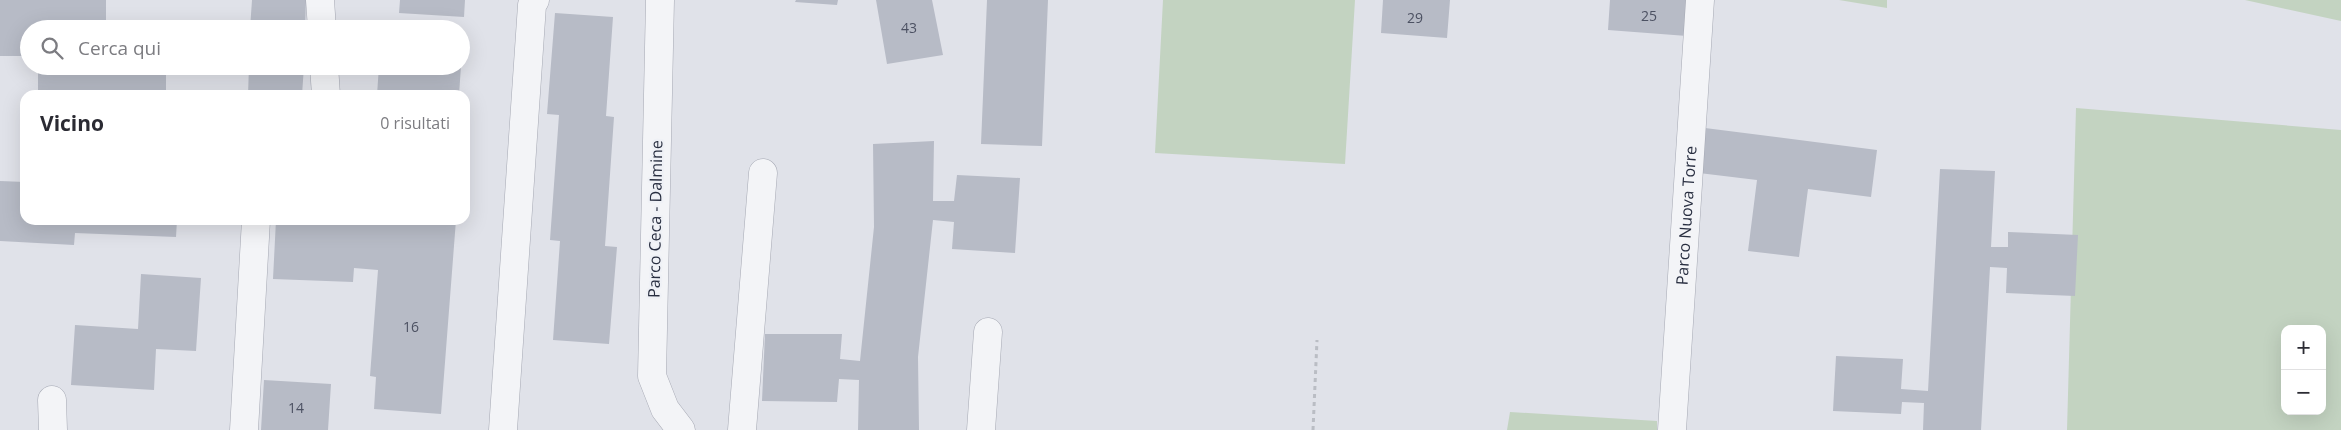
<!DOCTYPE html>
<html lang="it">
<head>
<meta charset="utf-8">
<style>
  :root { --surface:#fff; --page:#f7f7f7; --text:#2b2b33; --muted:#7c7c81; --line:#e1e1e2 }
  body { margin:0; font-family:"Open Sans",sans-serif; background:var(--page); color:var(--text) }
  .controls { position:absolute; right:15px; bottom:15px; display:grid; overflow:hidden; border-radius:10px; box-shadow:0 5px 20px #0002 }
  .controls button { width:45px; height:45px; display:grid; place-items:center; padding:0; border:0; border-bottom:1px solid var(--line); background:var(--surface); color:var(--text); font:25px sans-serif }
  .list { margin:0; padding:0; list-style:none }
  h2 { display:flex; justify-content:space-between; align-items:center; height:65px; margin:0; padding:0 20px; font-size:21px }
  h2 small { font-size:16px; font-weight:400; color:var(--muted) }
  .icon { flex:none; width:28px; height:28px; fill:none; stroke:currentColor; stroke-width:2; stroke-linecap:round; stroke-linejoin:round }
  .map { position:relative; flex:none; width:2341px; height:430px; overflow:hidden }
  .search { position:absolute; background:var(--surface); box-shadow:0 5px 20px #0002; left:20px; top:20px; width:450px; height:55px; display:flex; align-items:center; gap:12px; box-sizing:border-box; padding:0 18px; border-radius:28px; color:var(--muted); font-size:19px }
  .panel { position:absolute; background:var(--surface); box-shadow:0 5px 20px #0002; left:20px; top:90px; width:450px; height:135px; border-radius:15px }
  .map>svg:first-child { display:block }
</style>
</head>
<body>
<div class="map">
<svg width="2341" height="430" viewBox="0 0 2341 430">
  <rect width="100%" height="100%" fill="#e0e2e9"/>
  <path fill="#c3d3c1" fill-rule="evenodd" d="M1163 0H1355L1345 164 1155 153Z
    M1839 0H1887V8Z
    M2245 0H2341V21Z
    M2076 108 2341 130V430H2067ZM2285 329H2322V411H2285Z
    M1510 412 1657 421V430H1507Z"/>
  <path fill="#b7bbc6" d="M0 0H106V29H29V56H0Z
    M252 0H306L305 29H250Z
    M400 0H465L464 17 399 13Z
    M796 0H838L837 5 795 2Z
    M876 0H932L943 55 887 64Z
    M987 0H1048L1042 146 981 144Z
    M1383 0H1450L1447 38 1381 33Z
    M1610 0H1689L1687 36 1608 30Z
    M555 13 613 17 606 116 614 117 605 246 617 247 609 344 553 340 560 241 550 240 559 115 547 114Z
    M38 66H166V95H38Z
    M249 66H304L302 95H248Z
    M379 66H461L459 95H377Z
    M1705 128 1877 150 1871 197 1808 189 1799 257 1748 251 1757 180 1699 173Z
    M934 141 933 201H954L957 175 1020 178 1015 253 952 249 954 222 933 220 918 357 919 430H858L859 380 839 379 837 402 762 401 765 334H842L840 359 860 361 874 227 873 144Z
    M1940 169 1995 171 1991 247H2008V232L2078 235 2075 296 2006 293 2007 268 1990 267 1981 430H1923L1924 403 1902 402 1901 414 1833 411 1836 356 1903 359 1901 389 1928 391Z
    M0 181 25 182V220H177L176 237 75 233 74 245 0 241Z
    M276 220H456L441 414 374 409 376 377 370 376 378 270 354 268 353 282 273 279Z
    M141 274 201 278 196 351 156 349 154 390 71 385 75 325 138 329Z
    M264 380 331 384 328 430H261Z"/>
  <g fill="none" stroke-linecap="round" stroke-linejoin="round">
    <defs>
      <g id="minor">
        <path d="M320 0 322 29"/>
        <path d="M660 0 652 376 665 409 681 430"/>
        <path d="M324 66 326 95"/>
        <path d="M52 400 53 430"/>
        <path d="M244 430 256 220"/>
        <path d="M503 430 532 5 535 0"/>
        <path d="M742 430 763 173"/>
        <path d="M981 430 988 332"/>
        <path id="s1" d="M1672 430 1700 0"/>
      </g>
    </defs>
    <use href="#minor" stroke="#a5a8b3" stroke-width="29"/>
    <path stroke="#babdc4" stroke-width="3" stroke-dasharray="4 4" stroke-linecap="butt" d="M1313 430 1317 340"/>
    <use href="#minor" stroke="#f3f4f7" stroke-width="28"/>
  </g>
  <g text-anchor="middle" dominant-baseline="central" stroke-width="4.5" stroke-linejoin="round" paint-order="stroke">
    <g font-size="14" fill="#4c5162">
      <text x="1649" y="15">25</text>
      <text x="1415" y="17">29</text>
      <text x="909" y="27">43</text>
      <text x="411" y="326">16</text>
      <text x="296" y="407">14</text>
    </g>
    <g font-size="16" fill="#282e40" stroke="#eff1f6">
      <text stroke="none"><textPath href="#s1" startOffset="215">Parco Nuova Torre</textPath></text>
      <text transform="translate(655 219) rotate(-89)">Parco Ceca - Dalmine</text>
    </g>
  </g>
</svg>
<div class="controls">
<button>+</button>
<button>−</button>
</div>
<div class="search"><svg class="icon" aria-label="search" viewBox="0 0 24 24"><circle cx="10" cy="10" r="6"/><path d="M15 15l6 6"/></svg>Cerca qui</div>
<section class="panel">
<h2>Vicino<small>0 risultati</small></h2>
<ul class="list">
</ul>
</section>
</div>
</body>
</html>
